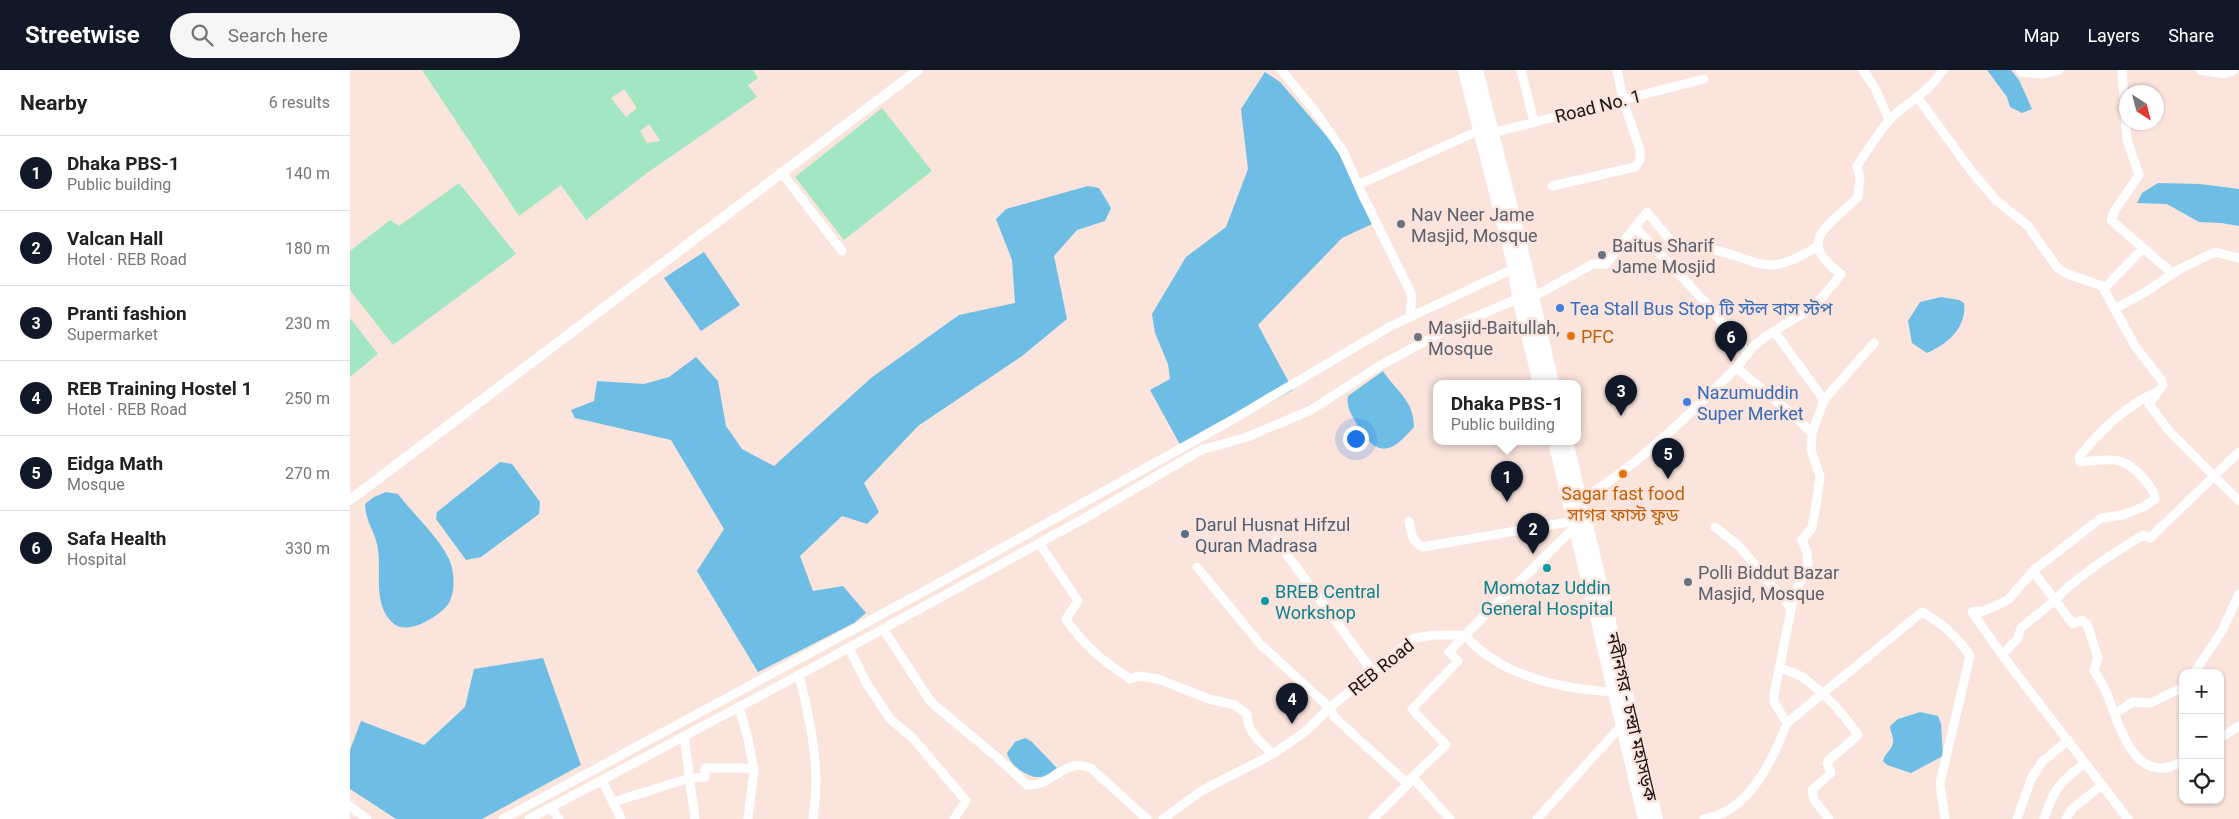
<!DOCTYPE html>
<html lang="en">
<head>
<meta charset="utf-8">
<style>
  :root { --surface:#fff; --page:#f6f6f6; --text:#222; --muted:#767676; --line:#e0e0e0; --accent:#111827 }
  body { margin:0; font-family:Roboto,"Noto Sans Bengali",sans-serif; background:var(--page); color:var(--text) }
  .controls { position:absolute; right:15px; bottom:15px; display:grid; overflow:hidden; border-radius:10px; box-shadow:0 1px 4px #0004 }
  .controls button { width:45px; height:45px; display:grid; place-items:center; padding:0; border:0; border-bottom:1px solid var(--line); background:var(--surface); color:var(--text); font:25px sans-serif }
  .compass { position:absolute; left:1769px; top:15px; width:45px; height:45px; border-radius:50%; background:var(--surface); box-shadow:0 1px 4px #0004; rotate:144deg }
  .you { position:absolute; left:1005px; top:368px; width:18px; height:18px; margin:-12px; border:4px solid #fff; border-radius:50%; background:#1a73e8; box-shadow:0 0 0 8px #1a73e833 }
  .badge { display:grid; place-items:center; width:32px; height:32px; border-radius:50%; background:var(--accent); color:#fff; font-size:16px; font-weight:700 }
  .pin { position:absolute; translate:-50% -41px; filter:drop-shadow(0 1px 2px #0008) }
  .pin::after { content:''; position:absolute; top:26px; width:18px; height:15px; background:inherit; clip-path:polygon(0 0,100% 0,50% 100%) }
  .popup { position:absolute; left:1083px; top:310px; width:148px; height:65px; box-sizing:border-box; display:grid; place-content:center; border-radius:10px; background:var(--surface); filter:drop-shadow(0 1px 4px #0005); font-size:16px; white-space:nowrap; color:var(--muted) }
  .popup b { font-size:19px; color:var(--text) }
  .popup::after { content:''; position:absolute; left:50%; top:100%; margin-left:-10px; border:10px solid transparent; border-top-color:var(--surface) }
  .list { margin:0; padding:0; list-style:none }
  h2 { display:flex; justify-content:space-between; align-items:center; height:65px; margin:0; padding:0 20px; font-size:21px }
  h2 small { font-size:16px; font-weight:400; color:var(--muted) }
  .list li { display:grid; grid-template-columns:32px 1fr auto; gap:15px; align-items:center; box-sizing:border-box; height:75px; padding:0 20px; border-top:1px solid var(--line) }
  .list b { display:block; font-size:19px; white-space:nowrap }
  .list p { margin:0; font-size:16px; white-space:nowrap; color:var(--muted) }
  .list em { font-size:16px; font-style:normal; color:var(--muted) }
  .icon { flex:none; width:28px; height:28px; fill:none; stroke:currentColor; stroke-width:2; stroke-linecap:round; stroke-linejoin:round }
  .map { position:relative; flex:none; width:1889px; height:749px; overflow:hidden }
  header { display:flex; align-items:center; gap:30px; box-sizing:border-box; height:70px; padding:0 25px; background:var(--accent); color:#fff }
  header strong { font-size:24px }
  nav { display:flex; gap:28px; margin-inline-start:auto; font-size:18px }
  .search { width:350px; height:45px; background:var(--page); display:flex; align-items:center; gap:12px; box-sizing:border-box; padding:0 18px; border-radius:28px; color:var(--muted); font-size:19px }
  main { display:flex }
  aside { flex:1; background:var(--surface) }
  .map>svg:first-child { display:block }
</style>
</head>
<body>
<header>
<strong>Streetwise</strong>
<div class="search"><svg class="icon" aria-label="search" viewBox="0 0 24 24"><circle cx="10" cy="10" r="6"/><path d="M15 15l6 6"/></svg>Search here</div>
<nav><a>Map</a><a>Layers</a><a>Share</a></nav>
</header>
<main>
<aside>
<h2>Nearby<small>6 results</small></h2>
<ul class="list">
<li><span class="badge">1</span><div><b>Dhaka PBS-1</b><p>Public building</p></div><em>140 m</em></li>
<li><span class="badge">2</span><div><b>Valcan Hall</b><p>Hotel · REB Road</p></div><em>180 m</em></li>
<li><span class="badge">3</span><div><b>Pranti fashion</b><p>Supermarket</p></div><em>230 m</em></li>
<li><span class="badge">4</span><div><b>REB Training Hostel 1</b><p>Hotel · REB Road</p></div><em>250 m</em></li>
<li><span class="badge">5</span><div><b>Eidga Math</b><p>Mosque</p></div><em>270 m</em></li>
<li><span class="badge">6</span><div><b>Safa Health</b><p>Hospital</p></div><em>330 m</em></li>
</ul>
</aside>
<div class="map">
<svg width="1889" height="749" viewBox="0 0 1889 749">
  <rect width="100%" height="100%" fill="#fae4dc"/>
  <path fill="#a3e7c2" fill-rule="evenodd" d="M72 0H403L408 8 398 15 407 27 297 103 236 150 211 115 169 146ZM274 19 287 38 276 47 261 28ZM299 54 310 70V71L297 73 290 61Z
    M532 38 582 101 494 170 445 107Z
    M109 113 166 184 43 275 0 220V181L40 150 49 156Z
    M0 248 28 284 0 307Z"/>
  <path fill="#6dbde5" d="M1637 0H1661L1669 10 1682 39 1672 43 1660 37 1657 27Z
    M915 2 930 12 986 77 1022 154 992 168 908 255 943 320 833 380 800 320 820 309 818 294 805 263 802 244 836 187 876 157 898 99 891 39Z
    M1808 113 1850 114 1889 119V156L1871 153 1849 152 1817 134 1787 133 1792 123Z
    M738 116 749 118 761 138 755 151 727 160 704 186 717 249 672 286 568 356 514 413 529 442 517 454 492 446 450 486 463 521 493 516 516 543 504 553 408 602 347 501 374 459 321 370 225 348 221 340 244 331 247 311 294 314 319 307 346 287 368 311 376 356 392 379 424 396 521 308 609 245 665 233 662 190 646 149 656 139Z
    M354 182 390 235 351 261 314 208Z
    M1591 227 1609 230 1614 233C1617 257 1598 274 1577 283L1562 273 1558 251 1570 232Z
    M1033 301C1046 321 1064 330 1064 357 1042 383 1027 389 1008 356 1002 346 996 338 998 326Z
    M150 392 162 394 190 432 189 444 131 487 116 490 86 449 87 442Z
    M36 422 48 424C63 444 88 466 99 489 105 502 106 526 96 537 85 548 57 566 43 553 21 533 33 499 27 474 23 458 16 452 15 434L24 427Z
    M193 588 231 695 132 749H46L0 719V680L11 651 74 675 115 637 124 599Z
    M1570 642 1588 646 1591 654 1593 686 1561 703 1537 695 1533 691C1534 684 1542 680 1543 673 1544 666 1540 662 1540 656L1548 649Z
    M675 668 681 671 707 698C702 701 697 707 690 707 678 708 659 695 657 683L665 672Z"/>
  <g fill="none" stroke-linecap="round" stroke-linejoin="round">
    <path stroke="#fff" stroke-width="9" d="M931 0 965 41 994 83 1012 124 1062 225 1060 247
      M1171 0 1184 52
      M1513 0 1525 18 1539 50
      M1670 0 1672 2 1693 4 1709 0
      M1772 0 1777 70 1789 105 1765 140 1761 150 1823 204
      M1850 0 1876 4 1884 0
      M1568 28 1622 102 1647 131 1678 156 1706 196 1715 203 1752 216 1785 276 1812 311 1813 315 1799 334 1819 361 1889 431
      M1142 63 1354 9
      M431 102 492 181
      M1008 115 1130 60
      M1202 116 1285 97 1290 90V80L1273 30 1267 0
      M1286 158 1356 233 1398 284
      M1754 219 1793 178
      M1183 227 1243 194H1256L1297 142C1306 152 1315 167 1326 174 1334 179 1350 178 1360 179 1413 190 1414 210 1468 176
      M1764 239 1794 223 1828 200 1865 182 1889 188
      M1424 261 1474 330
      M1462 363 1474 330 1524 273
      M1231 430C1288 395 1337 347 1384 300 1392 292 1397 283 1404 276 1420 261 1440 253 1458 240 1470 232 1482 216 1491 204 1443 170 1482 154 1508 127L1510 107 1507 97C1514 84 1536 51 1548 42 1565 28 1581 19 1593 0
      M1059 451C1061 461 1062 473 1073 477L1224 451
      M1365 457 1389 476 1441 538
      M927 471 1023 602
      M689 473 728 531 716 549C735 577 753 591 780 609L788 606 808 609 859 629 885 635 897 644C897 663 911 672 923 684
      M847 497 910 574 980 638 984 647 1058 714 1023 749
      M1683 501 1723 554 1732 550 1737 554 1748 588 1744 600C1747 606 1751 611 1754 617 1768 648 1782 721 1833 691
      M533 559 581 632 648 688 677 715C703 717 713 687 741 698L797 749
      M499 578 517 614 541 650 562 667 616 731 604 749
      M1652 585 1668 568 1671 558 1704 531 1719 516 1752 491 1793 465 1800 468 1889 382
      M1429 597C1437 601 1447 603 1454 608 1474 623 1494 644 1508 665L1478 691 1477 693 1481 703 1462 720 1464 730 1479 749
      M1844 603 1872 561 1889 524
      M449 605C461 653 471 700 463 749
      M389 637 398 669 404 701 398 749
      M1764 644 1783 632 1801 633 1833 617
      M1437 653 1572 542C1592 553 1607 566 1620 586L1590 713 1595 749
      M334 666 345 749
      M1870 668 1889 656
      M1062 707 1100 749
      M252 710 271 749
      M1057 712 1096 675 1062 639 1108 591 1099 582 1115 565C1150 606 1212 619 1264 622
      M263 732 340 708 355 707V698H404
      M0 736 17 749
      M201 738 209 749
      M153 749 580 518 882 350 1041 256 1165 198
      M179 749 449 605 735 448 851 380 897 367 961 340 1029 296 1100 258 1169 228
      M813 749 851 721 923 684 956 661 976 641 1064 568 1086 565H1115L1225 457
      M1187 749 1272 655
      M1354 749C1399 742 1423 690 1437 653L1424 632V624L1444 525 1458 495 1457 483 1452 470 1462 458 1468 422 1470 406 1461 380 1462 363C1438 339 1412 320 1387 298
      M1667 749 1681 709 1692 692 1718 670
      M1694 749C1704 718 1710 712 1735 693
      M1716 749 1722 739 1752 715
      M1778 749 1652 585 1622 542 1634 541 1658 530 1683 501 1751 448 1773 445 1795 436 1805 429C1804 416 1782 394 1769 391 1758 388 1742 391 1730 392L1729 387C1750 361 1776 335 1807 322"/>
    <path stroke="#fff" stroke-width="10" d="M0 430 568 0"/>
    <path stroke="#fff" stroke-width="14" d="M1115 0 1165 198 1169 228 1190 313
      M1126 0 1169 170 1202 313
      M1205 371 1295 749
      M1216 371 1306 749"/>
  </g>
  <g fill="#6b7280" stroke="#fae4dc" stroke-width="2">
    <circle cx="1051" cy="154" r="5"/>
    <circle cx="1252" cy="185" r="5"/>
    <circle cx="1068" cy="267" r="5"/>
    <circle cx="1338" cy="512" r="5"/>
  </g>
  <g fill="#3f7fe0" stroke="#fae4dc" stroke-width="2">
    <circle cx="1210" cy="238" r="5"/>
    <circle cx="1337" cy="332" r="5"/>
  </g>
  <g fill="#e8710a" stroke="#fae4dc" stroke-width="2">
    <circle cx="1221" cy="266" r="5"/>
    <circle cx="1273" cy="404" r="5"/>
  </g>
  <circle fill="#5c6f8a" stroke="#fae4dc" stroke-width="2" cx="835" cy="464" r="5"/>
  <g fill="#0f9aa8" stroke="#fae4dc" stroke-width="2">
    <circle cx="1197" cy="498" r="5"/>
    <circle cx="915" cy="531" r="5"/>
  </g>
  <g text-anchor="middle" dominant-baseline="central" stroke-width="5" stroke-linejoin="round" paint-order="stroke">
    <g font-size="18" fill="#1b1411" stroke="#fae4dc">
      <text transform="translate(1248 36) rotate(-14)">Road No. 1</text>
      <text transform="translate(1031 597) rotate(-39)">REB Road</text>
      <text transform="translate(1282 647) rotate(77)">নবীনগর - চন্দ্রা মহাসড়ক</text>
    </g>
    <g font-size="18" fill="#5b616d" stroke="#fae4dc" text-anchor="start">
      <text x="1061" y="144">Nav Neer Jame<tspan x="1061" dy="21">Masjid, Mosque</tspan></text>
      <text x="1262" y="175">Baitus Sharif<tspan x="1262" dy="21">Jame Mosjid</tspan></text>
      <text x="1078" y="257">Masjid-Baitullah,<tspan x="1078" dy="21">Mosque</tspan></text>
      <text x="1348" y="502">Polli Biddut Bazar<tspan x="1348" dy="21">Masjid, Mosque</tspan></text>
    </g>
    <g font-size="18" fill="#366cbe" stroke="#fae4dc" text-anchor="start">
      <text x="1220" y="238">Tea Stall Bus Stop টি স্টল বাস স্টপ</text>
      <text x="1347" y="322">Nazumuddin<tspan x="1347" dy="21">Super Merket</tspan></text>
    </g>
    <g font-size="18" fill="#c56008" stroke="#fae4dc" text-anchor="start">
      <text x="1231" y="266">PFC</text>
      <text x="1273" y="423" text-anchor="middle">Sagar fast food<tspan x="1273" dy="21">সাগর ফাস্ট ফুড</tspan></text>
    </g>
    <g font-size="18" fill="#4e5e75" stroke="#fae4dc" text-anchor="start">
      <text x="845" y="454">Darul Husnat Hifzul<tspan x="845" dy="21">Quran Madrasa</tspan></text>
    </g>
    <g font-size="18" fill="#0d838f" stroke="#fae4dc">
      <text x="1197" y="517">Momotaz Uddin<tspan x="1197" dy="21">General Hospital</tspan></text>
      <text x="925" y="521" text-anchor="start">BREB Central<tspan x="925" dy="21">Workshop</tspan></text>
    </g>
  </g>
</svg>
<div class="controls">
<button>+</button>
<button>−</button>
<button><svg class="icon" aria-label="locate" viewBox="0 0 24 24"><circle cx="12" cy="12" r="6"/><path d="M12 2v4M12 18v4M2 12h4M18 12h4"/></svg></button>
</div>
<svg class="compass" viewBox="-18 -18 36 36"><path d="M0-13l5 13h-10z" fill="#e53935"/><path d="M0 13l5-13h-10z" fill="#767676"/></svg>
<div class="you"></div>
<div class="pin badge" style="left:1157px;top:432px">1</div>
<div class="popup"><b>Dhaka PBS-1</b>Public building</div>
<div class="pin badge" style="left:1183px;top:484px">2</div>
<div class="pin badge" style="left:1271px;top:346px">3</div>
<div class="pin badge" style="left:942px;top:654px">4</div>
<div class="pin badge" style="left:1318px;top:409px">5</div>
<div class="pin badge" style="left:1381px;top:292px">6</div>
</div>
</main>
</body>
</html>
